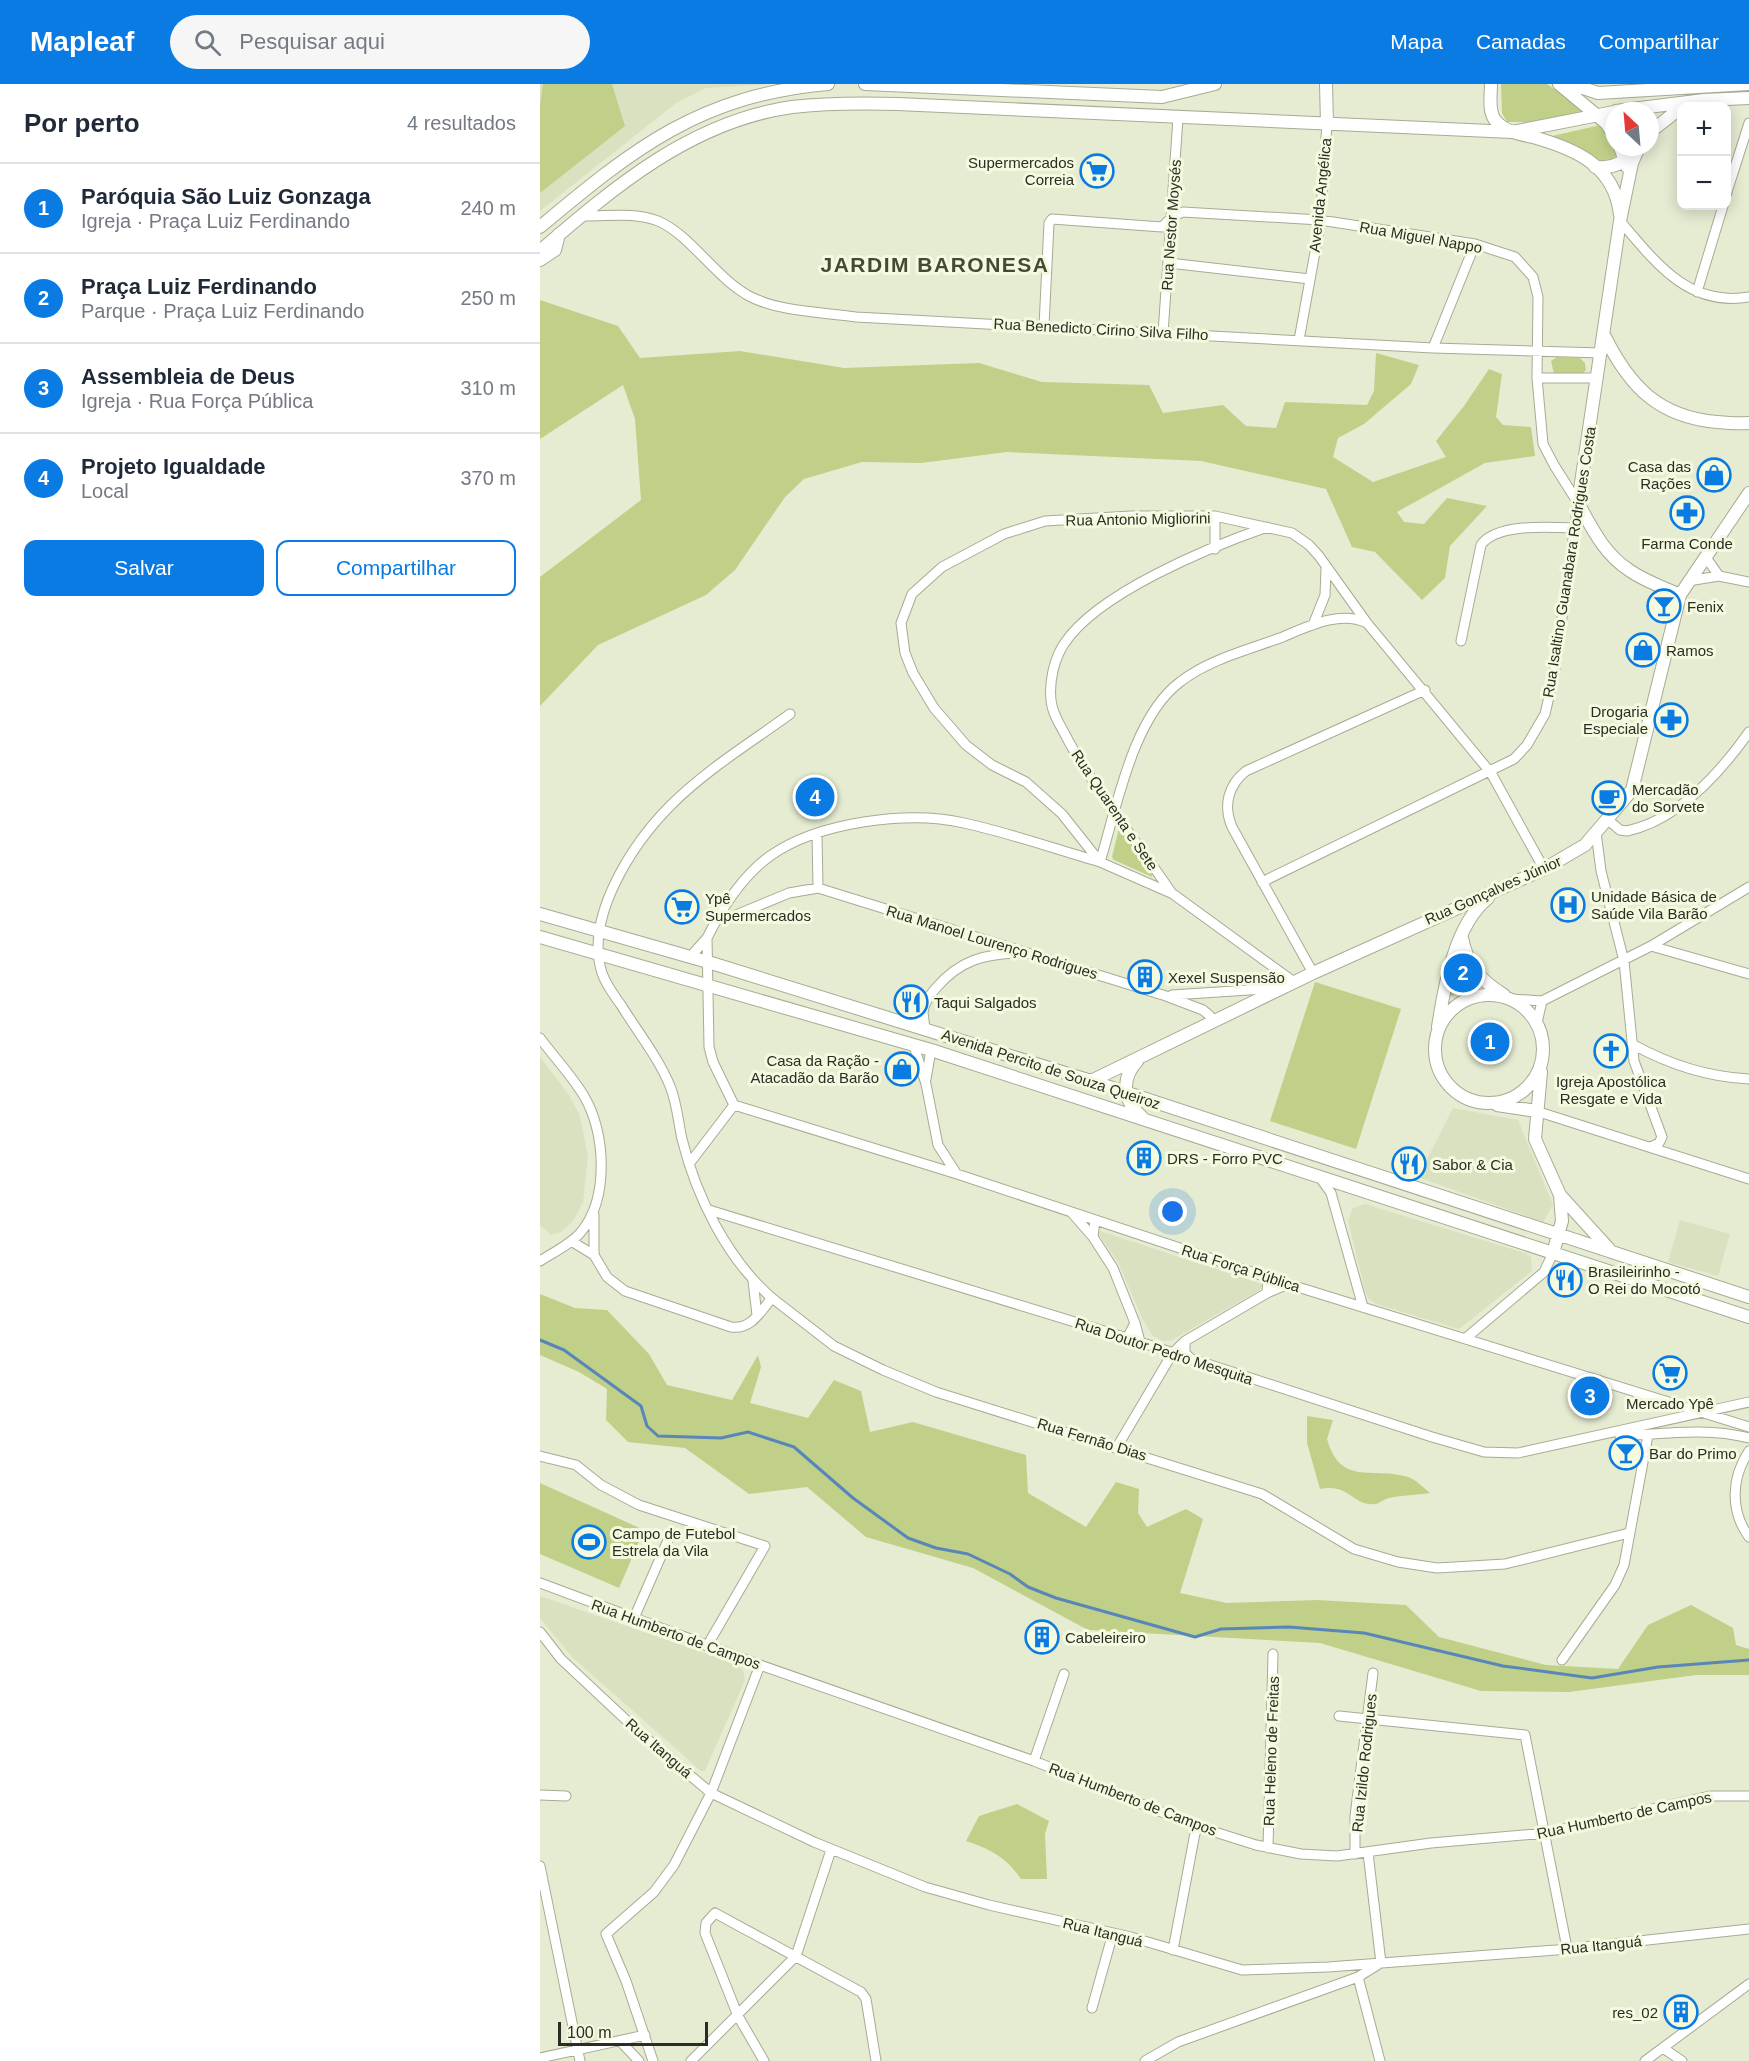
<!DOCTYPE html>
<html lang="pt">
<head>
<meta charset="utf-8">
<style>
  :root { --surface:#fff; --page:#f6f6f7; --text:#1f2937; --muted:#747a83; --line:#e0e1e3; --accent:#0a7be2 }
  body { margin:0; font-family:Arial,sans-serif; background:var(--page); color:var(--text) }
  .controls { position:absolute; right:18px; top:18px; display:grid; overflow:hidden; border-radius:12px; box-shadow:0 3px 15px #0003 }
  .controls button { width:54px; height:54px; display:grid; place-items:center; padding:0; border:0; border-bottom:2px solid var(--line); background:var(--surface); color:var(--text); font:30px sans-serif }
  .compass { position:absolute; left:1065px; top:18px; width:54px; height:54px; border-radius:50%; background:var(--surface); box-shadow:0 3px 15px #0003; rotate:334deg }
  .scale { position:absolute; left:18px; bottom:15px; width:150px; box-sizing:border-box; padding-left:6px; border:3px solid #2b2d24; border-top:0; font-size:16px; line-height:21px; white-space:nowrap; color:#2b2d24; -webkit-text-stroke:4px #f3fadf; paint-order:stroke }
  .you { position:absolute; left:633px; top:1128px; width:21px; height:21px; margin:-15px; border:4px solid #fff; border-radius:50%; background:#1a73e8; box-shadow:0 0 0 9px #1a73e833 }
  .badge { display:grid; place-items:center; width:39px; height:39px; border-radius:50%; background:var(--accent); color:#fff; font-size:20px; font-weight:700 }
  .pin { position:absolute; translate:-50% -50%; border:3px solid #fff; box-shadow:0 2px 6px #0006 }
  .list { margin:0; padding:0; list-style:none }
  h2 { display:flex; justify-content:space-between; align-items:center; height:78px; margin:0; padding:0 24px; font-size:26px }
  h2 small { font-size:20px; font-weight:400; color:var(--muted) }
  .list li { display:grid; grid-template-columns:39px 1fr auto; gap:18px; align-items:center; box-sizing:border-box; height:90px; padding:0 24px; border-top:2px solid var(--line) }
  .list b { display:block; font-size:22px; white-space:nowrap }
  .list p { margin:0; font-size:20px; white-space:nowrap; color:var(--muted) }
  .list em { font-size:20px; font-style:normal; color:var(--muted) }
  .actions { display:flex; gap:12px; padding:18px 24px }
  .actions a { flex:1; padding:14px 0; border:2px solid var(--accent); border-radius:12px; text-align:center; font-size:21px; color:var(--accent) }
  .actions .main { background:var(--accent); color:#fff }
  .icon { flex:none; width:33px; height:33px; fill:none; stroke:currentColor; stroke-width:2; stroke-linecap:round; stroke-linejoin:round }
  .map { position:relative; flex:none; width:1209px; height:1977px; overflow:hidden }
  header { display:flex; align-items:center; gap:36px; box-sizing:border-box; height:84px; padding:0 30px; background:var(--accent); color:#fff }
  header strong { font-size:28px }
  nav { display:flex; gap:33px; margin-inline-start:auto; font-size:21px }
  .search { width:420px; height:54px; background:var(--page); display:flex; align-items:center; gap:15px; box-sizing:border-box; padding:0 21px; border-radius:33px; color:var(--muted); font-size:22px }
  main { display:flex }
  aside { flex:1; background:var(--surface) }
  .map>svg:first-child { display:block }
</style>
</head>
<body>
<header>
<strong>Mapleaf</strong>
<div class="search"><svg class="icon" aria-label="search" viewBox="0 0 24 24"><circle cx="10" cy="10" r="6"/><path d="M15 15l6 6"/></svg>Pesquisar aqui</div>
<nav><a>Mapa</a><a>Camadas</a><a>Compartilhar</a></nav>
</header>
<main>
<aside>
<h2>Por perto<small>4 resultados</small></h2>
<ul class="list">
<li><span class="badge">1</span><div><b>Paróquia São Luiz Gonzaga</b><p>Igreja · Praça Luiz Ferdinando</p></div><em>240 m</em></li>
<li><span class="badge">2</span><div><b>Praça Luiz Ferdinando</b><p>Parque · Praça Luiz Ferdinando</p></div><em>250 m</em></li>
<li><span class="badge">3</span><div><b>Assembleia de Deus</b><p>Igreja · Rua Força Pública</p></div><em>310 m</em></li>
<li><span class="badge">4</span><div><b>Projeto Igualdade</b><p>Local</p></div><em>370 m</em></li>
</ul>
<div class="actions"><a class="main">Salvar</a><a>Compartilhar</a></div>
</aside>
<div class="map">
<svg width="1209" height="1977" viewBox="0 0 1209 1977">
  <rect width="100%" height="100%" fill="#e5ecd2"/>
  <path fill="#d9e1c0" d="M0 0H230L166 4 136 19 0 127Z
    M0 973 29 1011 40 1032 48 1073 43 1118 33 1137 21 1148 11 1151 0 1141Z
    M913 1024 978 1036 1013 1121 1003 1138 878 1093Z
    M825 1120 985 1169 991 1173 992 1187 919 1245 836 1220 828 1214 825 1206 808 1137 813 1124Z
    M1140 1136 1190 1150 1178 1192 1128 1178Z
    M560 1147 722 1200 723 1204 632 1256 623 1257 613 1252 603 1236 578 1178 559 1151Z
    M0 1512 193 1579 203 1586 205 1596 165 1687H161L32 1573 0 1534Z"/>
  <path fill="#c0d089" d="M3 0H72L85 42 0 109V21Z
    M961 0H1007L1044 27 997 38H967L962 29Z
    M1074 38V63H1094L1071 81 1054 76 1047 68 1012 52Z
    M0 216 78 242 100 274 200 267 304 284 439 279 502 298 609 301 623 329 683 321 706 342 736 344 745 318 827 321 834 307 836 269 879 281 871 300 824 340 798 354 793 373 833 398 906 373 896 357 924 322 949 285 962 290 956 333 963 341 991 343 995 372 945 379 857 428 864 438 884 440 907 414 947 422 910 462 905 494 882 516 835 468 812 463 786 405 661 377 467 368 381 379 322 378 264 395 245 413 195 486 166 511 58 561 0 622V493L101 416 95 335 83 301 0 355Z
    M1017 273 1040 274 1045 279 1046 286 1042 290H1014L1011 277Z
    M579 744 612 790V793L574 776 572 773Z
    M920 878 939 905 910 912Z
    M775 898 861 925 816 1065 730 1037Z
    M0 1210 35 1224 67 1226 109 1270 127 1301 192 1316 218 1271 221 1283 210 1319 268 1334 294 1296 321 1307 330 1348 373 1338 486 1371 488 1409 546 1443 576 1398 599 1405 598 1429 607 1443 646 1425 663 1435 640 1509 687 1519 777 1516 866 1521 899 1553 1006 1581 1078 1585 1108 1541 1151 1521 1193 1544 1196 1561 1209 1565V1591H1156L1029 1608 941 1607 780 1559 548 1546 433 1484 326 1453 267 1403 209 1410 145 1364 88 1358 66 1336 67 1305 39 1288 0 1271Z
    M767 1332 793 1336 787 1355C801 1403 831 1382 868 1393 875 1395 884 1404 890 1409 877 1411 862 1411 849 1414 844 1415 840 1419 836 1420 812 1423 811 1399 780 1405L767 1359Z
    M0 1399 104 1446 79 1504 0 1470Z
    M477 1720 509 1737 505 1750 507 1795H481C466 1773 450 1765 426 1757L439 1732Z"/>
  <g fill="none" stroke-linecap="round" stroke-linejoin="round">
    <path stroke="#5886b8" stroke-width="3" d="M0 1256 24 1266 101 1322 107 1342 118 1352 181 1354 208 1348 254 1363 313 1414 368 1454 396 1464 428 1470 470 1490 488 1503 516 1514 655 1553 681 1545 749 1543 824 1549 963 1582 1052 1594 1118 1583 1209 1576"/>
    <defs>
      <path id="street" d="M1186 111 1209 39
        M40 132C66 133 93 127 118 137 151 151 176 195 211 213 241 228 283 228 316 233L893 264 1062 269
        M1080 137C1116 179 1148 223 1209 213
        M629 179 770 195
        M1157 208 1183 122
        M504 242 509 139 512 135 622 143 632 133 643 128 780 136 935 160 975 173 993 193 998 213 997 294 1003 360 1014 381 1038 419 1014 591 1005 630 987 661 974 675 722 798
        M623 249 638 34
        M759 256 780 141 787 40
        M893 264 935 160
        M997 294H1058
        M675 465V432
        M1165 472 1179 492
        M1148 497 1179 492 1209 498
        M773 541 785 511 786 484
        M921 557 941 461C956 439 1010 443 1034 444
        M1068 736 1080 746 1087 747C1138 736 1180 689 1209 648
        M1056 748 1061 787 1084 877 1094 977 1122 1053 1119 1059 1111 1063
        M277 749 278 804
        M631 808C597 758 559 711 529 658 523 645 512 631 511 616 509 598 514 575 524 560 557 509 670 463 727 443
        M196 831 249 809 278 804 626 912 663 926 670 932V939
        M167 854C182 824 202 792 230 772 278 738 368 726 424 739 470 749 515 765 560 778 577 722 593 633 640 598 668 576 707 566 740 554 767 543 799 526 827 539
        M1111 862 1209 890
        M150 873 167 854 169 963 173 978 194 1021
        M773 889 692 743C683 722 688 701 706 687L885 606
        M754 898 633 810 560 778 522 730 486 698 452 681 426 661 394 624 373 589 365 569 361 539 372 510 402 483 464 450 505 437 591 432H675L752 449 769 461 779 472 827 539 951 689 1004 785
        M632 911 738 904
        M971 915 1002 917 997 939
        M1002 917 1111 862 1209 803
        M383 928C385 917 389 912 396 904 420 876 444 870 480 869
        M369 940 383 928 385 945
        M0 954C14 973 32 992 44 1012 66 1049 69 1114 41 1148 31 1160 14 1168 0 1177
        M1092 960C1128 980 1168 993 1209 995
        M374 962 386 1000 398 1061 416 1089
        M386 995 391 966
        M194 1021 417 1090 748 1200 1209 1343
        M996 1027 1209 1095
        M149 1080 194 1021
        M781 1095 791 1109 823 1223
        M169 1126 600 1258 892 1353 944 1368 978 1369 1209 1318
        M532 1129 553 1153 555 1136
        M553 1153 573 1184 595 1239
        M31 1157 54 1171V1131
        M54 1171 67 1193 85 1207 191 1243C211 1246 220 1228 232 1214L294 1262 343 1286 396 1308 722 1410 814 1465 858 1478 897 1484 965 1480 1089 1449
        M728 1194 727 1209 748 1200
        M213 1197 217 1231
        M232 1214C187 1175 156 1112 142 1055 138 1037 137 1019 130 1002 118 973 97 947 81 921 74 911 66 901 62 889 44 833 93 759 131 721 166 686 210 659 250 630
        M587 1254 595 1239 600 1258
        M926 1254 1004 1188 1013 1169
        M645 1257 727 1209
        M1080 1352C1123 1350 1167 1343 1209 1354
        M577 1363 632 1270 645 1257V1269L651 1275
        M1209 1367C1191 1394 1190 1427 1209 1453
        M0 1372 36 1381 61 1401 99 1421 225 1462 167 1562
        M0 1499 220 1581 494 1677 659 1743 716 1761 761 1770 797 1772 891 1759 1006 1749 1170 1712H1209
        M94 1534 129 1454
        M0 1548 21 1575 100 1649 171 1709 274 1758 385 1803 449 1821 591 1853 702 1886 788 1883 1016 1866 1209 1845
        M1022 1576 1075 1501 1084 1481 1108 1351
        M799 1632 985 1651 1027 1864
        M494 1677 524 1590
        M0 1711 26 1712
        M728 1764 733 1570
        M828 1769 841 1879
        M815 1770V1732L833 1589
        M0 1782 40 1977
        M633 1866 655 1749 659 1743
        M818 1893 840 1977
        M552 1924 573 1849
        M80 1957 99 1977
        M1123 1964 1142 1977
        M0 1974 105 1951
        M113 1977 86 1897 66 1850 114 1808 134 1781 171 1709 220 1581
        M151 1977 256 1872 291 1766
        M224 1977 198 1932 165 1849 166 1839 175 1829 321 1908 326 1915 336 1977
        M605 1977 638 1958 818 1893 839 1880
        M1105 1977 1209 1900"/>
      <path id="secondary" d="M325 0 622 13 675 0
        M786 0 787 40
        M951 0C951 11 948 27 955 36 964 48 980 50 993 53 1036 65 1075 82 1080 131
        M1019 0 1066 39 1074 51
        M1031 0 1058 9 1209 0
        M1076 27 1164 16 1209 14
        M1110 48 1142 23
        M1080 63 1087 83
        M1099 63 1092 79 1080 137 1038 419C1052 444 1064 470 1089 486 1104 497 1123 503 1140 511
        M1055 83C1072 85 1085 79 1096 66
        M0 143C94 64 161 11 288 0
        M0 167C74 103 152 37 252 23 287 19 322 19 358 20L972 48 1074 28
        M0 176 15 166 19 150
        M1065 253C1090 303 1119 333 1177 338 1187 339 1198 340 1209 339
        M0 830 168 878 551 997 1209 1213
        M0 853 391 966 1209 1233
        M922 854C928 883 940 896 964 911
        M895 965a54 54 0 1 1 108 0a54 54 0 1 1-108 0Z
        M898 943C904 903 915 840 948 814
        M598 976C580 995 583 1017 602 1033
        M1001 988 995 1055 1020 1111 1022 1137 1013 1169
        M551 997 773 889 1004 785 1045 761 1092 706 1140 511 1209 409
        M957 1021 996 1027
        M1020 1111 1069 1165"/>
    </defs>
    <use href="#street" stroke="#a5ac93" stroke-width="11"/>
    <use href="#secondary" stroke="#a5ac93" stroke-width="14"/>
    <use href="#street" stroke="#fff" stroke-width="9"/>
    <use href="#secondary" stroke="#fff" stroke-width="12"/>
  </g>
  <defs>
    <symbol id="supermarket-ring" viewBox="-11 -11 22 22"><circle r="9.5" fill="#f3fadf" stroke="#0a7be2" stroke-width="1.5"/><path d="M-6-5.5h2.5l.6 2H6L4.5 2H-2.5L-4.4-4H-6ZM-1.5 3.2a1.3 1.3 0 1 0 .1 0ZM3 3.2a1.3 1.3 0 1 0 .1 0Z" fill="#0a7be2"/></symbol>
    <symbol id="shop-ring" viewBox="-11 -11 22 22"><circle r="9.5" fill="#f3fadf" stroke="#0a7be2" stroke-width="1.5"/><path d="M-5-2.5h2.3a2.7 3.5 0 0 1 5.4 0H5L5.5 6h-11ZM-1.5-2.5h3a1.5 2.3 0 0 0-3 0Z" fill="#0a7be2"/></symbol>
    <symbol id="pharmacy-ring" viewBox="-11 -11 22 22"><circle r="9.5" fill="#f3fadf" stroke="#0a7be2" stroke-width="1.5"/><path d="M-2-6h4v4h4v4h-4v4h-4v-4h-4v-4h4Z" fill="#0a7be2"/></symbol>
    <symbol id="bar-ring" viewBox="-11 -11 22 22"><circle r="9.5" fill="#f3fadf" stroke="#0a7be2" stroke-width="1.5"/><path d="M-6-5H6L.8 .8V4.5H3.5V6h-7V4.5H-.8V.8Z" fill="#0a7be2"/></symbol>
    <symbol id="cafe-ring" viewBox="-11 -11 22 22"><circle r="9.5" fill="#f3fadf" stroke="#0a7be2" stroke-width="1.5"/><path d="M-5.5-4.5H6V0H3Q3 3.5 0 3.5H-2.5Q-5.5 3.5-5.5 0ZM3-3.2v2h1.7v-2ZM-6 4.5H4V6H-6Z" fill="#0a7be2"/></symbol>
    <symbol id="hospital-ring" viewBox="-11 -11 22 22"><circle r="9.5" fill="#f3fadf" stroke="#0a7be2" stroke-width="1.5"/><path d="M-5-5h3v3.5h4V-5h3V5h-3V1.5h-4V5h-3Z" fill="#0a7be2"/></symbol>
    <symbol id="building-ring" viewBox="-11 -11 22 22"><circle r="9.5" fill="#f3fadf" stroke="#0a7be2" stroke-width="1.5"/><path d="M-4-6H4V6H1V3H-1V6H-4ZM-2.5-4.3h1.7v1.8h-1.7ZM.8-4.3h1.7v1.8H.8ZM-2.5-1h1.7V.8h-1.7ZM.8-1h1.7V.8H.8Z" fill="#0a7be2"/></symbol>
    <symbol id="restaurant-ring" viewBox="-11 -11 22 22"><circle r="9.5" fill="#f3fadf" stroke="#0a7be2" stroke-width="1.5"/><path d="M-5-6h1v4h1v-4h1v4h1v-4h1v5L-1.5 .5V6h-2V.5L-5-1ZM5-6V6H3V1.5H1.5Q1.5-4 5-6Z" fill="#0a7be2"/></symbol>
    <symbol id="church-ring" viewBox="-11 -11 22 22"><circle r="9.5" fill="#f3fadf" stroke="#0a7be2" stroke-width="1.5"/><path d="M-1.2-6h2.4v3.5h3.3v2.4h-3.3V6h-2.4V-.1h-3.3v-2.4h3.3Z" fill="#0a7be2"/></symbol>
    <symbol id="stadium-ring" viewBox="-11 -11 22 22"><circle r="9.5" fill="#f3fadf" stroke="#0a7be2" stroke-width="1.5"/><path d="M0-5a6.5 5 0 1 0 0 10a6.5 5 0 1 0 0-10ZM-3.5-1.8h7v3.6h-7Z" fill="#0a7be2"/></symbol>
  </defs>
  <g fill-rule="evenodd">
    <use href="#supermarket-ring" x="538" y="68" width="38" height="38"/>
    <use href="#shop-ring" x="1155" y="372" width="38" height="38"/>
    <use href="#pharmacy-ring" x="1128" y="410" width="38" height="38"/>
    <use href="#bar-ring" x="1105" y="503" width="38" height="38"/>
    <use href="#shop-ring" x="1084" y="547" width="38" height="38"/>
    <use href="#pharmacy-ring" x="1112" y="617" width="38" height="38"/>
    <use href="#cafe-ring" x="1050" y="695" width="38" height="38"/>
    <use href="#hospital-ring" x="1009" y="802" width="38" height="38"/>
    <use href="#supermarket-ring" x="123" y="804" width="38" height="38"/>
    <use href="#building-ring" x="586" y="874" width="38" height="38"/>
    <use href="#restaurant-ring" x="352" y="899" width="38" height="38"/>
    <use href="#church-ring" x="1052" y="948" width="38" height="38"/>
    <use href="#shop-ring" x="343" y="966" width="38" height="38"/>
    <use href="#building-ring" x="585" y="1055" width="38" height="38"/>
    <use href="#restaurant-ring" x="850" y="1061" width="38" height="38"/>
    <use href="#restaurant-ring" x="1006" y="1177" width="38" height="38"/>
    <use href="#supermarket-ring" x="1111" y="1270" width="38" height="38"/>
    <use href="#bar-ring" x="1067" y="1350" width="38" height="38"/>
    <use href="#stadium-ring" x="30" y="1439" width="38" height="38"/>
    <use href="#building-ring" x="483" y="1534" width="38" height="38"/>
    <use href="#building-ring" x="1122" y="1909" width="38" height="38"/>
  </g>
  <g text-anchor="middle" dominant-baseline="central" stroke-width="6" stroke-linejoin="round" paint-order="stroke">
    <g font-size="15" fill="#2b2d24" stroke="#f3fadf" text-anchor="start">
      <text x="534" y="78" text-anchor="end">Supermercados<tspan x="534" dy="17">Correia</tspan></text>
      <text x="1151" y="382" text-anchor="end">Casa das<tspan x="1151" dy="17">Rações</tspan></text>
      <text x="1147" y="459" text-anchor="middle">Farma Conde</text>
      <text x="1147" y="522">Fenix</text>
      <text x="1126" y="566">Ramos</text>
      <text x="1108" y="627" text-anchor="end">Drogaria<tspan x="1108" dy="17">Especiale</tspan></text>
      <text x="1092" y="705">Mercadão<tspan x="1092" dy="17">do Sorvete</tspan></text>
      <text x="1051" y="812">Unidade Básica de<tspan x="1051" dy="17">Saúde Vila Barão</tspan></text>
      <text x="165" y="814">Ypê<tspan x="165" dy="17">Supermercados</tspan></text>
      <text x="628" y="893">Xexel Suspensão</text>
      <text x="394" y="918">Taqui Salgados</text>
      <text x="339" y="976" text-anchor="end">Casa da Ração -<tspan x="339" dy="17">Atacadão da Barão</tspan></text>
      <text x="1071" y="997" text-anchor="middle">Igreja Apostólica<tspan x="1071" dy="17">Resgate e Vida</tspan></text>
      <text x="627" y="1074">DRS - Forro PVC</text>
      <text x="892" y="1080">Sabor &amp; Cia</text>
      <text x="1048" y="1187">Brasileirinho -<tspan x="1048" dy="17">O Rei do Mocotó</tspan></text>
      <text x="1130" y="1319" text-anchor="middle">Mercado Ypê</text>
      <text x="1109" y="1369">Bar do Primo</text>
      <text x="72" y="1449">Campo de Futebol<tspan x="72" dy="17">Estrela da Vila</tspan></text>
      <text x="525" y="1553">Cabeleireiro</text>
      <text x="1118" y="1928" text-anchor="end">res_02</text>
    </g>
    <g font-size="15" fill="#2b2d24" stroke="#f3fadf">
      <text transform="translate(780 111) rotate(-84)">Avenida Angélica</text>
      <text transform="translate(631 141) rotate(-86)">Rua Nestor Moysés</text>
      <text transform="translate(881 153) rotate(10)">Rua Miguel Nappo</text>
      <text transform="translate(561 245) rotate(3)">Rua Benedicto Cirino Silva Filho</text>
      <text transform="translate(598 435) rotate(-1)">Rua Antonio Migliorini</text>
      <text transform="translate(1029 478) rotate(-81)">Rua Isaltino Guanabara Rodrigues Costa</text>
      <text transform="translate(575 726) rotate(56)">Rua Quarenta e Sete</text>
      <text transform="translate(953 806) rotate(-24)">Rua Gonçalves Júnior</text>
      <text transform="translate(452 858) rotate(17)">Rua Manoel Lourenço Rodrigues</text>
      <text transform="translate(511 985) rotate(18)">Avenida Percito de Souza Queiroz</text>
      <text transform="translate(701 1184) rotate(18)">Rua Força Pública</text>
      <text transform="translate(624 1267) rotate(18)">Rua Doutor Pedro Mesquita</text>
      <text transform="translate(552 1355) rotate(17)">Rua Fernão Dias</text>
      <text transform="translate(136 1550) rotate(20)">Rua Humberto de Campos</text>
      <text transform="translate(119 1664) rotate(41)">Rua Itanguá</text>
      <text transform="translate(731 1667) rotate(-88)">Rua Heleno de Freitas</text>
      <text transform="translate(824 1679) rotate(-84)">Rua Izildo Rodrigues</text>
      <text transform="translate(593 1715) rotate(21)">Rua Humberto de Campos</text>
      <text transform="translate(1084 1731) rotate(-12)">Rua Humberto de Campos</text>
      <text transform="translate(563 1848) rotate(14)">Rua Itanguá</text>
      <text transform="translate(1061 1861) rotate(-6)">Rua Itanguá</text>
    </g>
    <g font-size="21" font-weight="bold" letter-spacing="1.5" fill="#454a34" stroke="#f3fadf">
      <text x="395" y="180">JARDIM BARONESA</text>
    </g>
  </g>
</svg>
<div class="controls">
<button>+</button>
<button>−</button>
</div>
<svg class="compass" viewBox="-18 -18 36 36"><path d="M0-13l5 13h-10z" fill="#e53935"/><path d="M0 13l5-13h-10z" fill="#747a83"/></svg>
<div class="scale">100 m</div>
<div class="you"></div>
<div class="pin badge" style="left:950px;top:958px">1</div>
<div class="pin badge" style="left:923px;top:889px">2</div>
<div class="pin badge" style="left:1050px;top:1312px">3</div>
<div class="pin badge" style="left:275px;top:713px">4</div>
</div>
</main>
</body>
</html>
